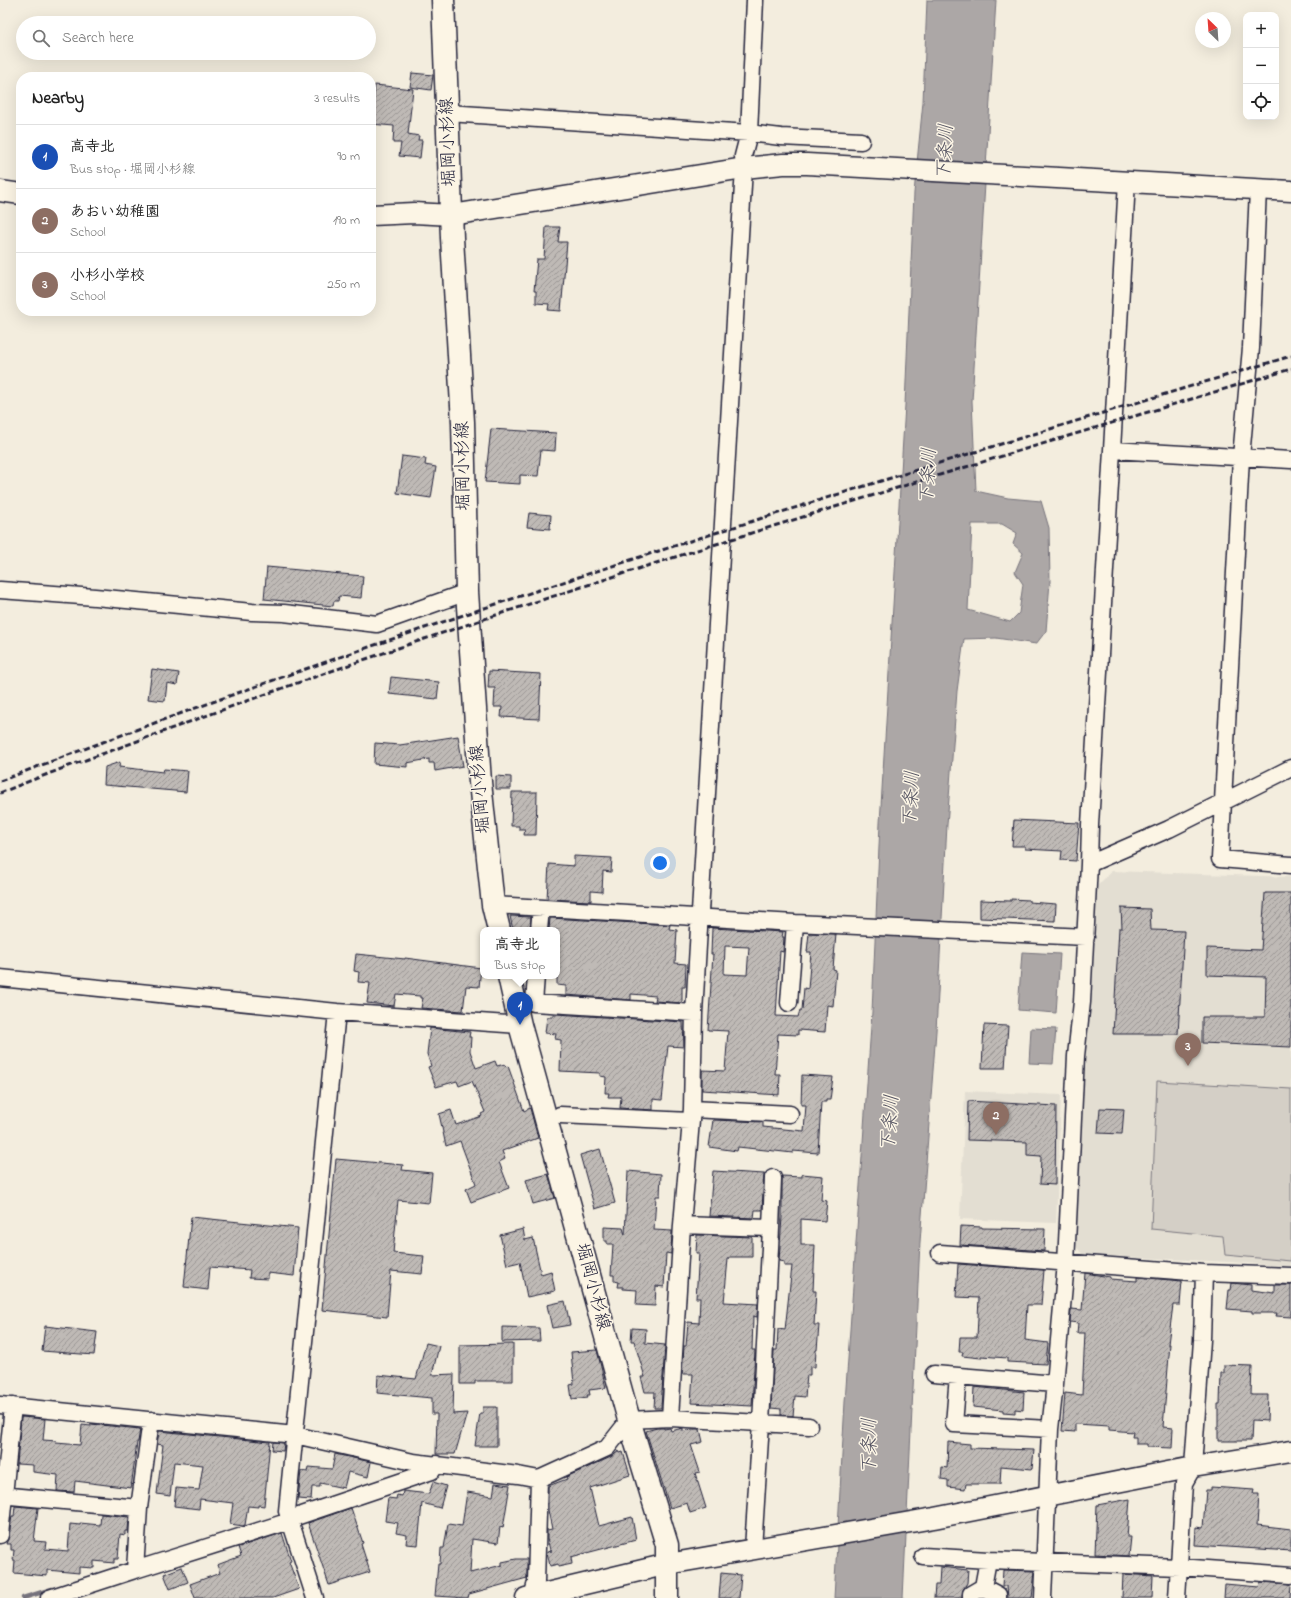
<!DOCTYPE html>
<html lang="en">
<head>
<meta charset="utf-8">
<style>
  :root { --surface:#fff; --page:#f6f6f6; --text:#222; --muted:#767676; --line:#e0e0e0; --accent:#ea580c }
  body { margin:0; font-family:"Indie Flower","Klee One",sans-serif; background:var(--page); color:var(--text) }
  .controls { position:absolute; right:12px; top:12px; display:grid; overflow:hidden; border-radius:8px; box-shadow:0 4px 16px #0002 }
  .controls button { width:36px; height:36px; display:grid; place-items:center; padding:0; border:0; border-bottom:1px solid var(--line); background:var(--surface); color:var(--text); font:20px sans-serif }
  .compass { position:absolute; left:1195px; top:12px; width:36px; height:36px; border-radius:50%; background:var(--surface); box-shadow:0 4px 16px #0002; rotate:335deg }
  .you { position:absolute; left:660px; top:863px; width:14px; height:14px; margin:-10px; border:3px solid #fff; border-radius:50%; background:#1a73e8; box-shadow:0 0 0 6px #1a73e833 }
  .badge { display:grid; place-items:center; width:26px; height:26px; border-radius:50%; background:var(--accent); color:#fff; font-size:13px; font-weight:700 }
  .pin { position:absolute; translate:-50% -33px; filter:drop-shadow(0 1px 2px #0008) }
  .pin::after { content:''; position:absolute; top:21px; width:14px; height:12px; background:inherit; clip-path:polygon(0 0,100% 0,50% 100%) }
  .popup { position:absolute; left:480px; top:927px; width:80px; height:52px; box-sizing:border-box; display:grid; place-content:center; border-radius:8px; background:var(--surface); filter:drop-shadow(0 1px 3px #0005); font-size:13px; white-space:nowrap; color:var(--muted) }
  .popup b { font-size:15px; color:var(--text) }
  .popup::after { content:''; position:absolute; left:50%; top:100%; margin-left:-8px; border:8px solid transparent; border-top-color:var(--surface) }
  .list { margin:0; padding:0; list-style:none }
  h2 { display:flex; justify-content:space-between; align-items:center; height:52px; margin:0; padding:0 16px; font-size:17px }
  h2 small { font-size:13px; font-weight:400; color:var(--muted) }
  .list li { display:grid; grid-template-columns:26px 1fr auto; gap:12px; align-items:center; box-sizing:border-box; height:64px; padding:0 16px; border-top:1px solid var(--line) }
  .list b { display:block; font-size:15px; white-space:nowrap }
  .list p { margin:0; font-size:13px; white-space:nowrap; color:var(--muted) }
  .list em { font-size:13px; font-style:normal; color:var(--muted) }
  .icon { flex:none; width:22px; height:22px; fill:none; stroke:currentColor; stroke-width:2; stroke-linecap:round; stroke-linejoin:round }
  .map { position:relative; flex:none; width:1291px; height:1598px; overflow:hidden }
  .search { position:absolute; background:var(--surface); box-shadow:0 4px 16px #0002; left:16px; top:16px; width:360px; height:44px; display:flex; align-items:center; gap:10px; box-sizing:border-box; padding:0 14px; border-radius:22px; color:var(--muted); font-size:15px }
  .panel { position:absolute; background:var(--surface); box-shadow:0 4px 16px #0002; left:16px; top:72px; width:360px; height:244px; border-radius:16px }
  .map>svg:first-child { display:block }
</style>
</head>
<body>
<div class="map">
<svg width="1291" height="1598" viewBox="0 0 1291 1598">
  <defs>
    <pattern id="building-hatch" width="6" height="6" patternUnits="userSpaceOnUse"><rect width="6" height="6" fill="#bfbab6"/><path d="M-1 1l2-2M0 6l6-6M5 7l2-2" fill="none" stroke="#9b9795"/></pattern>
  </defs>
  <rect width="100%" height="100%" fill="#f3edde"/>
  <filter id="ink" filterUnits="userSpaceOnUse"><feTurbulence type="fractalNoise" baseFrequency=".025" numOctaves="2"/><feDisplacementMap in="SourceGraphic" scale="8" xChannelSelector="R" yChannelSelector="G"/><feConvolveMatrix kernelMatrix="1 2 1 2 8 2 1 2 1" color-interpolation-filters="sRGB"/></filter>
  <g filter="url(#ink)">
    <path fill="#e3ded2" d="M1112 871 1291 877V1267L1231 1262 1083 1255 1075 1245 1095 888Z
      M965 1091 1061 1095 1056 1223 960 1219Z"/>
    <path fill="#d4cfc6" stroke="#7b7880" d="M1157 1081 1291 1089V1261L1225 1255 1223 1236 1151 1229Z"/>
    <path fill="#aca7a6" stroke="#75727b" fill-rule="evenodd" d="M927 0H996L972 401 976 491 1008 498 1041 501 1049 528 1050 582 1046 631 1036 644 996 638 964 639 957 691 947 825 936 1031 920 1242 903 1598H834L845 1402 872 1012 880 823 905 405 914 193 923 102ZM972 524H1002L1017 533 1013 544 1023 553 1015 572 1023 584 1019 613 1010 622 968 610Z
      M1022 952 1060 954 1056 1013 1018 1010Z
      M1031 1028 1056 1029 1053 1064 1029 1063Z"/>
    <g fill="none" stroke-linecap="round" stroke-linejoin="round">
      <path stroke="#75727b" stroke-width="4.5" d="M23 1598 52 1589"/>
    </g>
    <path fill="url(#building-hatch)" stroke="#22223b" fill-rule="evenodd" d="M412 73 433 75 431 90 410 87Z
      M375 85 413 89 408 134 419 136 418 140H422L420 158 399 156 401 143H393L394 126 371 124Z
      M546 227H560L558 242H567L561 311 548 310 549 304 536 303V291H534L537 259H544Z
      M491 429 556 433 555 451 541 450 538 476 520 475V484L485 482Z
      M402 456 426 459 425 465 436 467 431 498 397 493Z
      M529 513 551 515 550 529 527 527Z
      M267 567 363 576 361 598 339 596 338 601H334L333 606 264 599Z
      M152 669 179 673 177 685 167 683 165 701 148 699Z
      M489 671 541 674 539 719 501 717 502 707H494L495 688H488Z
      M391 677 439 682 437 699 389 694Z
      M458 736 463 766 435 771 434 763H429V759L407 763V767L374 764 375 743 400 745Z
      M120 762 119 767 163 772 164 769 188 771 186 792 104 785 105 767Z
      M496 776 511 777V789H496Z
      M512 792H537L536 835H524L525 829H519V826H511Z
      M1014 820 1079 823 1076 861 1061 860 1062 851 1025 849V846H1012Z
      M574 856 612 858 611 872 603 871 602 892 591 891V901L547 899 549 864 574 866Z
      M1265 893H1291V1047L1202 1043V1017H1265L1266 977 1207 975V948L1261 950Z
      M1011 899 1029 900V902L1056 904 1055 921 980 918V900L1011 901Z
      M1121 908 1150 909 1151 930 1184 931 1178 1034H1113L1119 928H1122Z
      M510 916 531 917 530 930H513Z
      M550 918 670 925 669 929 677 930 675 963 686 964 685 987H682V1003L655 1001 656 996 631 994V1000L566 995V986L557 985V930H549Z
      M712 928 783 932 782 937H784L783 952 780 951 776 1016 798 1017 800 1010H802L804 988 808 989 811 952H807L809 933 836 934 833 969 836 970 833 1006 827 1005 825 1032 798 1030V1035L778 1034 775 1074H780L779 1095 702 1090V1070L725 1071 728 1031 708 1030 713 954H711ZM725 946 749 947 747 975 724 974Z
      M356 954 405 959V958L481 968 479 987 466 986 463 1011 421 1008 423 998H420V996L396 994 394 1006 367 1003 370 983 358 982 359 972 354 971Z
      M556 1014 683 1022 684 1047 668 1046 662 1100 653 1099V1110L620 1108 621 1097H608L609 1093H605L606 1077 600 1076V1073L560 1071 561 1040 555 1039 556 1034 545 1033 547 1017H552V1015H556Z
      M984 1025 1008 1026 1005 1068H982Z
      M430 1028 470 1032 469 1037H471L470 1051 476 1068 495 1061 497 1066 505 1064 506 1067 508 1066 524 1111 530 1108 538 1138 502 1151 505 1159 499 1162 509 1188 471 1202 466 1189 476 1184 460 1141 446 1146 439 1114 451 1110 456 1125 482 1116 481 1114 485 1112 472 1081 459 1086 457 1081 436 1087 428 1067 431 1066 427 1054Z
      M802 1075 833 1077 830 1100H826V1102H821L818 1153 793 1151V1153L738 1147 737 1151 709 1147 713 1120 763 1122V1127L804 1131 806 1105H801Z
      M968 1101 1056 1106 1055 1185 1040 1184 1041 1156 1027 1155V1142L967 1140Z
      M1100 1108 1124 1109 1122 1134 1098 1133Z
      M600 1149 615 1203 595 1209 580 1155Z
      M336 1159 403 1165 402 1170 432 1173 429 1203 398 1200 393 1253 424 1256 422 1274 391 1271 387 1317 322 1310Z
      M628 1171 661 1174 660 1196H656L654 1230 672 1231 671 1254 666 1253 664 1287 656 1286 655 1306 636 1305 637 1290 623 1289V1287H618L619 1282 614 1281V1275H611L613 1244H607V1241H604V1227L623 1228 625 1235Z
      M713 1171 764 1174 762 1210H755L754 1218 709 1216Z
      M548 1174 555 1198 533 1204 526 1180Z
      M802 1174 823 1176 821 1200 827 1201 825 1221 801 1219V1245H815L813 1291H816L814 1325H819L817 1350H816L815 1367H810V1375H807L805 1397 795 1396 793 1416 781 1415V1409L771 1408 774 1350H777L778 1329 785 1330 792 1266H784V1262L779 1261 782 1217V1176L802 1177Z
      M191 1217 298 1228 294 1276 268 1273V1279L249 1278 250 1270 210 1267 208 1290 184 1287Z
      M961 1226 982 1227V1228L1045 1229 1044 1251 960 1245Z
      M523 1229 525 1240 533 1238 541 1274 551 1271 555 1291 527 1297 520 1262 507 1265 500 1235Z
      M697 1235 752 1237V1257H730L729 1259H728L724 1302 758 1304 757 1317 753 1316 752 1350H755L752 1406 691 1403 693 1374H682L684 1346H686L688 1322 699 1323 700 1298H696L699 1253H696Z
      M958 1264 1044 1270 1041 1305H1027L1025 1340 1048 1343 1046 1364 1007 1362V1358L981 1356V1358L962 1356 963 1352H959L960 1337H977L979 1298 956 1297Z
      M1085 1273 1110 1277V1279L1137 1281V1277L1182 1281 1180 1305H1173L1168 1344H1170L1163 1427 1173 1428 1172 1448 1147 1447V1444H1136V1437H1132L1133 1432 1109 1430V1426L1075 1424V1432L1062 1431 1065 1393 1082 1395 1085 1333H1077L1078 1323 1070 1322 1071 1309 1082 1310Z
      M1232 1283 1251 1285V1290L1275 1293V1285H1291V1317L1276 1316 1277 1313H1252V1311L1227 1309 1229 1290H1231Z
      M565 1301 570 1325 552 1328 547 1305Z
      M45 1326 97 1332 94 1355 42 1351Z
      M502 1327 539 1328 540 1341 502 1342Z
      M632 1328 646 1329 645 1343 665 1345 661 1408H654L655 1392H645L641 1377H645L634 1341H631Z
      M426 1343 439 1346 432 1375 454 1374 453 1414 467 1413 455 1454H436L437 1414H432V1398L377 1393 378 1375 416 1379Z
      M513 1344V1381H475V1384H460V1345Z
      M597 1350 606 1388 589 1390 590 1395H587L588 1397 572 1399 570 1385 574 1384 571 1352Z
      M1224 1365 1252 1366 1251 1395H1268L1267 1421 1252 1420 1251 1441H1218V1404H1220L1221 1373H1224Z
      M974 1387 1024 1392 1023 1410 1015 1409V1413L1003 1412V1410L973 1407Z
      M483 1407H497V1446H475L480 1413H483Z
      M21 1417 45 1419 43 1440 57 1441 56 1443 80 1445 82 1425 91 1426V1424L140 1429 138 1442H137L131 1488 75 1481 74 1492 57 1491 58 1475 33 1472V1465L17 1464Z
      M657 1428H664V1429L670 1428 671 1431 683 1428V1431L692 1429H700L703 1442 691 1445 700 1472 695 1473 706 1508 690 1513 687 1503 670 1508 646 1431Z
      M159 1431 270 1442 264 1506 258 1505V1507L248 1506 245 1525 243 1526 230 1524 233 1503 200 1499 199 1509 174 1506 176 1488 199 1490 203 1465 174 1462 170 1496 157 1494 163 1445 157 1444Z
      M273 1442 284 1443 283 1451 272 1450Z
      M948 1442 970 1444V1448L1034 1450 1032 1469 1001 1466 1000 1484H966L965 1489 948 1487V1480L941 1479 942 1467 947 1468Z
      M619 1451 620 1453 623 1452 630 1475 590 1488 599 1526 632 1517 636 1540 571 1557 572 1564 558 1567V1564L550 1566 547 1552 552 1551 550 1550 547 1538V1530L552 1529 548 1510V1486L567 1479 566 1477 611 1457Z
      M335 1454 371 1462 368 1477 348 1472 344 1488 320 1483V1487H312L311 1500 298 1499 301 1471 308 1472 309 1467 332 1469Z
      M433 1482 446 1486 440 1508 422 1503 418 1545 406 1544 407 1535 396 1533 398 1523 385 1521 388 1498 396 1499 397 1495 402 1496 403 1491 429 1494Z
      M495 1483 510 1485 503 1528 500 1527 498 1543 472 1539 470 1573 502 1565V1562L516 1559H527V1578L469 1594 468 1598 435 1596 438 1564H440L441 1548H444L448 1524 462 1526 467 1492 493 1496Z
      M1211 1487 1254 1490 1253 1494H1259L1257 1525 1291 1529V1551L1195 1545 1196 1527 1203 1528 1206 1490H1211Z
      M1130 1499 1127 1537H1131L1129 1556 1095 1554 1097 1505Z
      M15 1506 38 1508 34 1541 46 1542 45 1549 68 1551 70 1524 80 1525V1523L100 1525 101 1514 129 1517 128 1531H125V1535L120 1534 118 1559H114V1563L94 1561V1568L79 1567V1573L47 1570V1576L14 1573 15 1560H13L14 1550H11V1544H6L9 1536 12 1516H14Z
      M351 1508 363 1543 361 1544 370 1572 329 1585 308 1523Z
      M282 1533 291 1561 289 1562 299 1589 273 1598H195L190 1584 220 1573 217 1565 241 1556 238 1547Z
      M182 1567 188 1582 170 1589 164 1574Z
      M940 1567 968 1570 967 1583 963 1590 962 1598H934L935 1585H939Z
      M1003 1570 1035 1571 1032 1598H1008L1007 1586H1002Z
      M721 1573 741 1575 739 1598H719Z
      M1123 1574 1153 1576 1152 1598H1122Z
      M1260 1582 1291 1584 1290 1598H1224L1225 1584 1259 1587Z"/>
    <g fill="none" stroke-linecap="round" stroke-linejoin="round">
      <defs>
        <path id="minor" d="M448 113 749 133 781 137 861 141
          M1258 189 1251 348 1241 457 1220 859 1291 865
          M1112 450 1127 181
          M0 590 95 597 252 612 284 613 377 624 467 592
          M1089 864 1090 825 1112 450 1291 460
          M493 905 795 923 1086 937
          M539 930 541 908
          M536 976 534 1003 694 1013
          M0 978 337 1012 520 1025
          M789 1003 795 923
          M692 1109 790 1114
          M560 1115 690 1121
          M682 1225 771 1228 761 1423 809 1426
          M771 1228 773 1178
          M940 1253 1204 1273 1291 1276
          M934 1374 1055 1384 1066 1263 1076 1056 1082 1002 1089 864 1169 829 1291 768
          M958 1376 954 1424 1050 1429 1055 1384
          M0 1405 295 1435 413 1462 518 1475 539 1479 607 1448 629 1420 670 1418 682 1225 692 1109 694 1013 744 168 743 156 749 133 755 0
          M670 1418 761 1423 753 1549
          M0 1495 139 1508 135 1570 49 1598
          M139 1508 151 1420
          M290 1519 432 1471 436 1464
          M0 1535 13 1406
          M923 1556 988 1560 1179 1567 1291 1575
          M135 1570 290 1521
          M983 1587 998 1595V1598
          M315 1598 287 1511 337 1012
          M532 1598 536 1582 539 1479
          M971 1598V1594L983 1587 988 1560
          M1043 1598 1050 1429
          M1177 1598 1184 1483 1193 1467 1202 1340 1204 1273"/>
        <path id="tertiary" d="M0 191 21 194
          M371 215 414 213 452 215 744 168 783 164H807L1291 191
          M526 1598 668 1564 934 1518 1193 1467 1291 1451"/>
        <path id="secondary" d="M443 0 452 238 463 422 467 592 480 782 493 905 499 930
          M509 976 520 1025 629 1420 667 1545V1598"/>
      </defs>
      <use href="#minor" stroke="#22223b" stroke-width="19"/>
      <use href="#tertiary" stroke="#22223b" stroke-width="23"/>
      <use href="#secondary" stroke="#22223b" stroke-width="25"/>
      <use href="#minor" stroke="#fcf5e5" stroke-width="16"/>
      <use href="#tertiary" stroke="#fcf5e5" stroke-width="20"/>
      <use href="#secondary" stroke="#fcf5e5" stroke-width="22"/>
      <path stroke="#22223b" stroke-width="3" stroke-dasharray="6 3" stroke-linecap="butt" d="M0 781C423 618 858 487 1291 356
        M0 793C51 772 102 754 154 735 527 596 910 484 1291 369"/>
    </g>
  </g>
  <g text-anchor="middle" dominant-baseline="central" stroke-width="3" stroke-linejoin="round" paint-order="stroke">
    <g font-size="18" fill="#22223b" stroke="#fcf5e5">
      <text transform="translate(449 142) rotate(-92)">堀岡小杉線</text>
      <text transform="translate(464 466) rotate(-91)">堀岡小杉線</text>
      <text transform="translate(481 789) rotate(-95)">堀岡小杉線</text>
      <text transform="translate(592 1287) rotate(75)">堀岡小杉線</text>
    </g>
    <g font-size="19" font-style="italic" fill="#525160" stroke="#fcf5e5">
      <text transform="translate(946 152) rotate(-87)">下条川</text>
      <text transform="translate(929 476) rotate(-87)">下条川</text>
      <text transform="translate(912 799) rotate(-87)">下条川</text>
      <text transform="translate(891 1123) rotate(-86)">下条川</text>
      <text transform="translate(870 1446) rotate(-90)">下条川</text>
    </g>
  </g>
</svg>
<div class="controls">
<button>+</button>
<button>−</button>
<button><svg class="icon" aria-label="locate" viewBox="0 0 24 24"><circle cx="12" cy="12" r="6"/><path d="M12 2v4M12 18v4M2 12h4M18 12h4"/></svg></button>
</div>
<svg class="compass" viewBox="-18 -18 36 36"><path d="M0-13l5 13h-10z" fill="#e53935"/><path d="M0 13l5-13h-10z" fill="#767676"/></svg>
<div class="you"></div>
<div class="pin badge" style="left:520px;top:1025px;background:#1a4fb4">1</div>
<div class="popup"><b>高寺北</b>Bus stop</div>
<div class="pin badge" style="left:996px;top:1135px;background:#8d6e63">2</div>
<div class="pin badge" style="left:1188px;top:1066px;background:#8d6e63">3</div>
<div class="search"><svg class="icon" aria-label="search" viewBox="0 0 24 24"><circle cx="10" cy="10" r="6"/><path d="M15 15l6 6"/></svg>Search here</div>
<section class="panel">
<h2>Nearby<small>3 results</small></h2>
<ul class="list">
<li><span class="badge" style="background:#1a4fb4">1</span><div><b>高寺北</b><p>Bus stop · 堀岡小杉線</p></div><em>90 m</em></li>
<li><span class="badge" style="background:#8d6e63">2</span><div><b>あおい幼稚園</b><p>School</p></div><em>190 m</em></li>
<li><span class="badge" style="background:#8d6e63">3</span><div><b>小杉小学校</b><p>School</p></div><em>250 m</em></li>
</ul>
</section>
</div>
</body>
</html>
